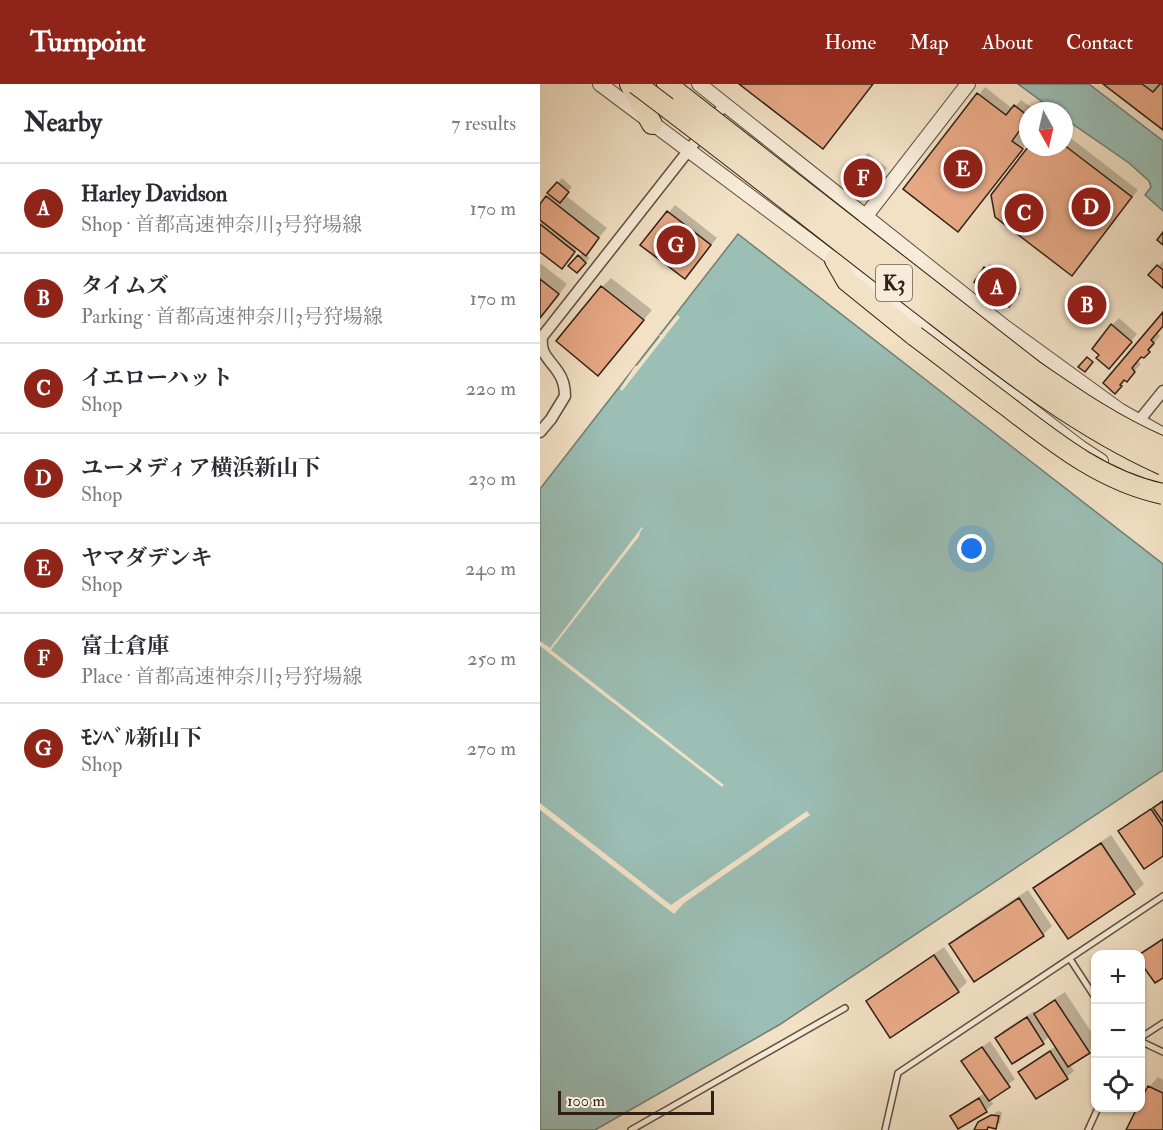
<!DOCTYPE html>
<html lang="en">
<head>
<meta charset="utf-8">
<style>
  :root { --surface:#fff; --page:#f2f2f3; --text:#2b2b33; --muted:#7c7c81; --line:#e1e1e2; --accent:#8f2418 }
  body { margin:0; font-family:"IM FELL Double Pica","Noto Serif JP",serif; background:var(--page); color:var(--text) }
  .controls { position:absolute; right:18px; bottom:18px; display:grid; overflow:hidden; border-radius:12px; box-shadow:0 2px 4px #0004 }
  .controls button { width:54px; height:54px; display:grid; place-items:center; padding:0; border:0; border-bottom:2px solid var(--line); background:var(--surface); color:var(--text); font:30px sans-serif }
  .compass { position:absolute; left:479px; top:18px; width:54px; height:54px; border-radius:50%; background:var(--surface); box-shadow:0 2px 4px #0004; rotate:172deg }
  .scale { position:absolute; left:18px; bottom:15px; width:156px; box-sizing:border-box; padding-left:6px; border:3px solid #2f2013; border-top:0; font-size:16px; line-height:21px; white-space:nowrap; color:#2f2013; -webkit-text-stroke:4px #f7ecd9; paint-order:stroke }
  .you { position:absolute; left:432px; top:465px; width:21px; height:21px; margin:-15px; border:4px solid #fff; border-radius:50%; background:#1a73e8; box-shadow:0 0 0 9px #1a73e833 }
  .badge { display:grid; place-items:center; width:39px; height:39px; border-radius:50%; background:var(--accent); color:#fff; font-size:20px; font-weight:700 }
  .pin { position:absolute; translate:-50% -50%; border:3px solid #fff; box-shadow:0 2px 6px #0006 }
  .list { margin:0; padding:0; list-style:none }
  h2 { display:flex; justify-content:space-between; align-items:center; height:78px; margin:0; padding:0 24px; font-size:26px }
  h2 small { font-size:20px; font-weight:400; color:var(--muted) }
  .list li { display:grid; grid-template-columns:39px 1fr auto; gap:18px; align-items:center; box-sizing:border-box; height:90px; padding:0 24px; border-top:2px solid var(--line) }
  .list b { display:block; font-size:22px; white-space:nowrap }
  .list p { margin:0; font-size:20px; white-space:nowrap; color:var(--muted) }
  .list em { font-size:20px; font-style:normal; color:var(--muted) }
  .icon { flex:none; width:33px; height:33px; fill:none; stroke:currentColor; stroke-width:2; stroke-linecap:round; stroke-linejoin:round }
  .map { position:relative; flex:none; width:623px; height:1046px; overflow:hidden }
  header { display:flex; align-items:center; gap:36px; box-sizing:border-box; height:84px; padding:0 30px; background:var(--accent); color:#fff }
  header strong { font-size:28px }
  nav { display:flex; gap:33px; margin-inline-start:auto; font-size:21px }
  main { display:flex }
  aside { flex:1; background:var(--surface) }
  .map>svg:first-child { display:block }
</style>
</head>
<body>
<header>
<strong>Turnpoint</strong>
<nav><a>Home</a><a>Map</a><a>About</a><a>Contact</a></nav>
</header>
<main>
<aside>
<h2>Nearby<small>7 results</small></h2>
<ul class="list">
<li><span class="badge">A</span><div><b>Harley Davidson</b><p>Shop · 首都高速神奈川3号狩場線</p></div><em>170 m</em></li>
<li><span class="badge">B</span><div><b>タイムズ</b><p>Parking · 首都高速神奈川3号狩場線</p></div><em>170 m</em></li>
<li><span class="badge">C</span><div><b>イエローハット</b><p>Shop</p></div><em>220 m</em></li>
<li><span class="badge">D</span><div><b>ユーメディア横浜新山下</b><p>Shop</p></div><em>230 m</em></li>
<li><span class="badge">E</span><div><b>ヤマダデンキ</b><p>Shop</p></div><em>240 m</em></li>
<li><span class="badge">F</span><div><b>富士倉庫</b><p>Place · 首都高速神奈川3号狩場線</p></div><em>250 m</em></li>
<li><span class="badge">G</span><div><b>ﾓﾝﾍﾞﾙ新山下</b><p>Shop</p></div><em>270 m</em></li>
</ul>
</aside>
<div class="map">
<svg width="623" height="1046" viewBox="0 0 623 1046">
  <rect width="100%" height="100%" fill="#f2e1c5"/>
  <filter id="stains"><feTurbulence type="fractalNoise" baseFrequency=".00333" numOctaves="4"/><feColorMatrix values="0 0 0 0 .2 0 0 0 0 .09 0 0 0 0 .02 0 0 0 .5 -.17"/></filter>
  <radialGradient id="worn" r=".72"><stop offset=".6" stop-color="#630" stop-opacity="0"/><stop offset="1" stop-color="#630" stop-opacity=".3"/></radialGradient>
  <path fill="#9bbeb5" stroke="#707f74" stroke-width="1.5" d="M478 0H549L623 57V127L605 111 611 103 609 97 589 79 524 34V27H515Z
    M198 150 623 480V686L239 941 55 1046H0V405Z"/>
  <path fill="#f2e1c5" d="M137 231 140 233 82 307 80 305 95 282H97L120 253 119 251H121Z
    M102 443 103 444 99 450 100 451 11 566 184 701 182 703 0 562V557L10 564Z
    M0 719 131 821 267 727 270 731 144 819 134 830 0 726Z"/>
  <path fill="#0003" d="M565 0H623V44Z
    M445 3 473 25 481 16 495 26 488 27V35L477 49 488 58 418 146 365 105Z
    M524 49 598 106 538 183 490 63H524Z
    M328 69 347 84 332 104 321 76Z
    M22 94 32 103 25 111 67 144 45 170 50 174 41 183 39 172 43 168 38 164 28 176 0 166V139L3 136 0 134V122Z
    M135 121 177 154 151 186 103 160Z
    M623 177V202L610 191Z
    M0 179 27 200 0 235Z
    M450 180 482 205 473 217 445 184Z
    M71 194 112 226 58 290 62 203Z
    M623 230V241L617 248 620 252 614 259 615 260 603 273 601 272 598 277 601 280 575 308 565 299Z
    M579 234 597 250 576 276 572 241Z
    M623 716V770L604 783 580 747 589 738Z
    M571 751 604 800 594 809 528 853 495 804 505 795Z
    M488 806 512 842 503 851 411 861 420 851Z
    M404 863 427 898 418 907 327 918 337 909Z
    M525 908 556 955V961L530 981 534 987 527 993 496 1013 480 988 487 982 516 962 510 952 503 958 473 978 457 954 463 947 494 927 496 931 505 921Z
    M450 957 475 995 450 1015 453 1020 446 1026 418 1043 412 1032 419 1025 445 1009 423 977Z
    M618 993 623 996V1046H588L609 1003Z
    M458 1027 462 1028 460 1039 456 1043 450 1042 448 1046H436L440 1039Z"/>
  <path fill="#e8a986" stroke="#2f2013" stroke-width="1.5" d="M199 0H333L283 65Z
    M563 0H602L613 8 620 0H623V46Z
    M437 9 466 31 474 21 488 32V35L472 57 483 65 418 148 363 105Z
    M524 61 592 113 532 192 455 133 451 111 488 63H524Z
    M320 75 342 92 325 113 303 96Z
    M17 98 29 108 20 119 7 109Z
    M6 112 59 154 46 172 0 136V120Z
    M127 127 171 161 145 195 100 161Z
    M0 140 35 168 22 185 0 168Z
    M623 148V161L617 156Z
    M38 171 46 179 37 189 28 182Z
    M617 181 623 186V204L608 191Z
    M444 183 479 209 469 223 434 198Z
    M0 195 19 210 0 234Z
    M61 202 104 236 58 292 16 257Z
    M623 228V242L611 256 614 259 608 266 610 268 604 274 601 273 592 284 595 288 587 298 584 296 580 301 582 302 575 310 563 299Z
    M571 240 592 258 569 285 556 274 559 271 552 265Z
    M547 273 553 278 545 288 538 283Z
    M623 717V738L613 724Z
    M611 725 623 743V772L604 785 578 747Z
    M561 759 595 810 528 855 493 804Z
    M479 814 504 852 434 898 409 860Z
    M623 855V894L615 899 600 878V870Z
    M394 871 419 908 350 954 326 917Z
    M515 916 550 969 528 983 494 930Z
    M487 933 504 960 472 980 455 954Z
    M442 963 470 1003 449 1017 421 977Z
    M510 967 528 995 496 1015 478 988Z
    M608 1002 623 1009V1046H586L597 1024H600V1017Z
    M439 1014 447 1028 418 1045 410 1032Z
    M451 1031 459 1032 456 1045 448 1043 447 1046H434L438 1038Z"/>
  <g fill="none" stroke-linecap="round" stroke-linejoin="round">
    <defs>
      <path id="service" d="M530 875 556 915
        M600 954 623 939
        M600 957 623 968
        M91 1046 305 924
        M345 1046 358 989 623 812
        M548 1046 558 1024"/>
      <path id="minor" d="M598 338 623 307
        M0 348 11 335 25 312C25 304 23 295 18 288 9 274 0 271 2 253L185 20"/>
      <path id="tertiary" d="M60 0 295 176 541 364 561 377
        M159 0 466 244 579 326 623 351
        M325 133 428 0"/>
      <path id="motorway" d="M90 0 112 40
        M127 0 143 13
        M295 176 307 197 375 252"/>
    </defs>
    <use href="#service" stroke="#605040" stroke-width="8"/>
    <use href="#minor" stroke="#605040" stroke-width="13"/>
    <use href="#tertiary" stroke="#605040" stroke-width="16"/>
    <use href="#motorway" stroke="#2f2013" stroke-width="22"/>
    <use href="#service" stroke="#f7ecd9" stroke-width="5"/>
    <use href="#minor" stroke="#f7ecd9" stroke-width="10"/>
    <use href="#tertiary" stroke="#f7ecd9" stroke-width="14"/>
    <use href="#motorway" stroke="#f2e1c5" stroke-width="20"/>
    <defs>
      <path id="motorway-bridge" d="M96 0C191 71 283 145 377 217 456 278 532 340 623 381
        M143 13 493 286C535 315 576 343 623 363
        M375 252C406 275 436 299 467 322 515 359 562 397 623 410"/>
    </defs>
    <use href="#motorway-bridge" stroke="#2f2013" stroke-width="22" stroke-linecap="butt"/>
    <use href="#motorway-bridge" stroke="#f2e1c5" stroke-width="20"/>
  </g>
  <g text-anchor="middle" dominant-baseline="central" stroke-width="6" stroke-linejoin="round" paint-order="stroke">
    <rect fill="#f7ecd9" stroke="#6b5d4e" stroke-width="1.5" x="336" y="181" width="36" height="36" rx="4.5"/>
    <g font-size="21" font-weight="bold" fill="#2f2013">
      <text x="354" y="199">K3</text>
    </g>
  </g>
  <rect width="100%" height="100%" filter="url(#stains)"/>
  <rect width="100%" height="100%" fill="url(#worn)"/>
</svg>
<div class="controls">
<button>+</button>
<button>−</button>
<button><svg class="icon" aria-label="locate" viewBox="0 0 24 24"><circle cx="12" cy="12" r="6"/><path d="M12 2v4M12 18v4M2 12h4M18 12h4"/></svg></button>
</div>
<svg class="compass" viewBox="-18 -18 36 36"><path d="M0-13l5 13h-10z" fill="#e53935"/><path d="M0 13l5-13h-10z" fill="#7c7c81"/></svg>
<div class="scale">100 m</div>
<div class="you"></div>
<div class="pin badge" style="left:457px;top:203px">A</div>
<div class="pin badge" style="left:547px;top:221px">B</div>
<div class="pin badge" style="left:484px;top:129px">C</div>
<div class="pin badge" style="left:551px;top:123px">D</div>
<div class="pin badge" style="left:423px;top:85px">E</div>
<div class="pin badge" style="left:323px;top:94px">F</div>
<div class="pin badge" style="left:136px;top:161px">G</div>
</div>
</main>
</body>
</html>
